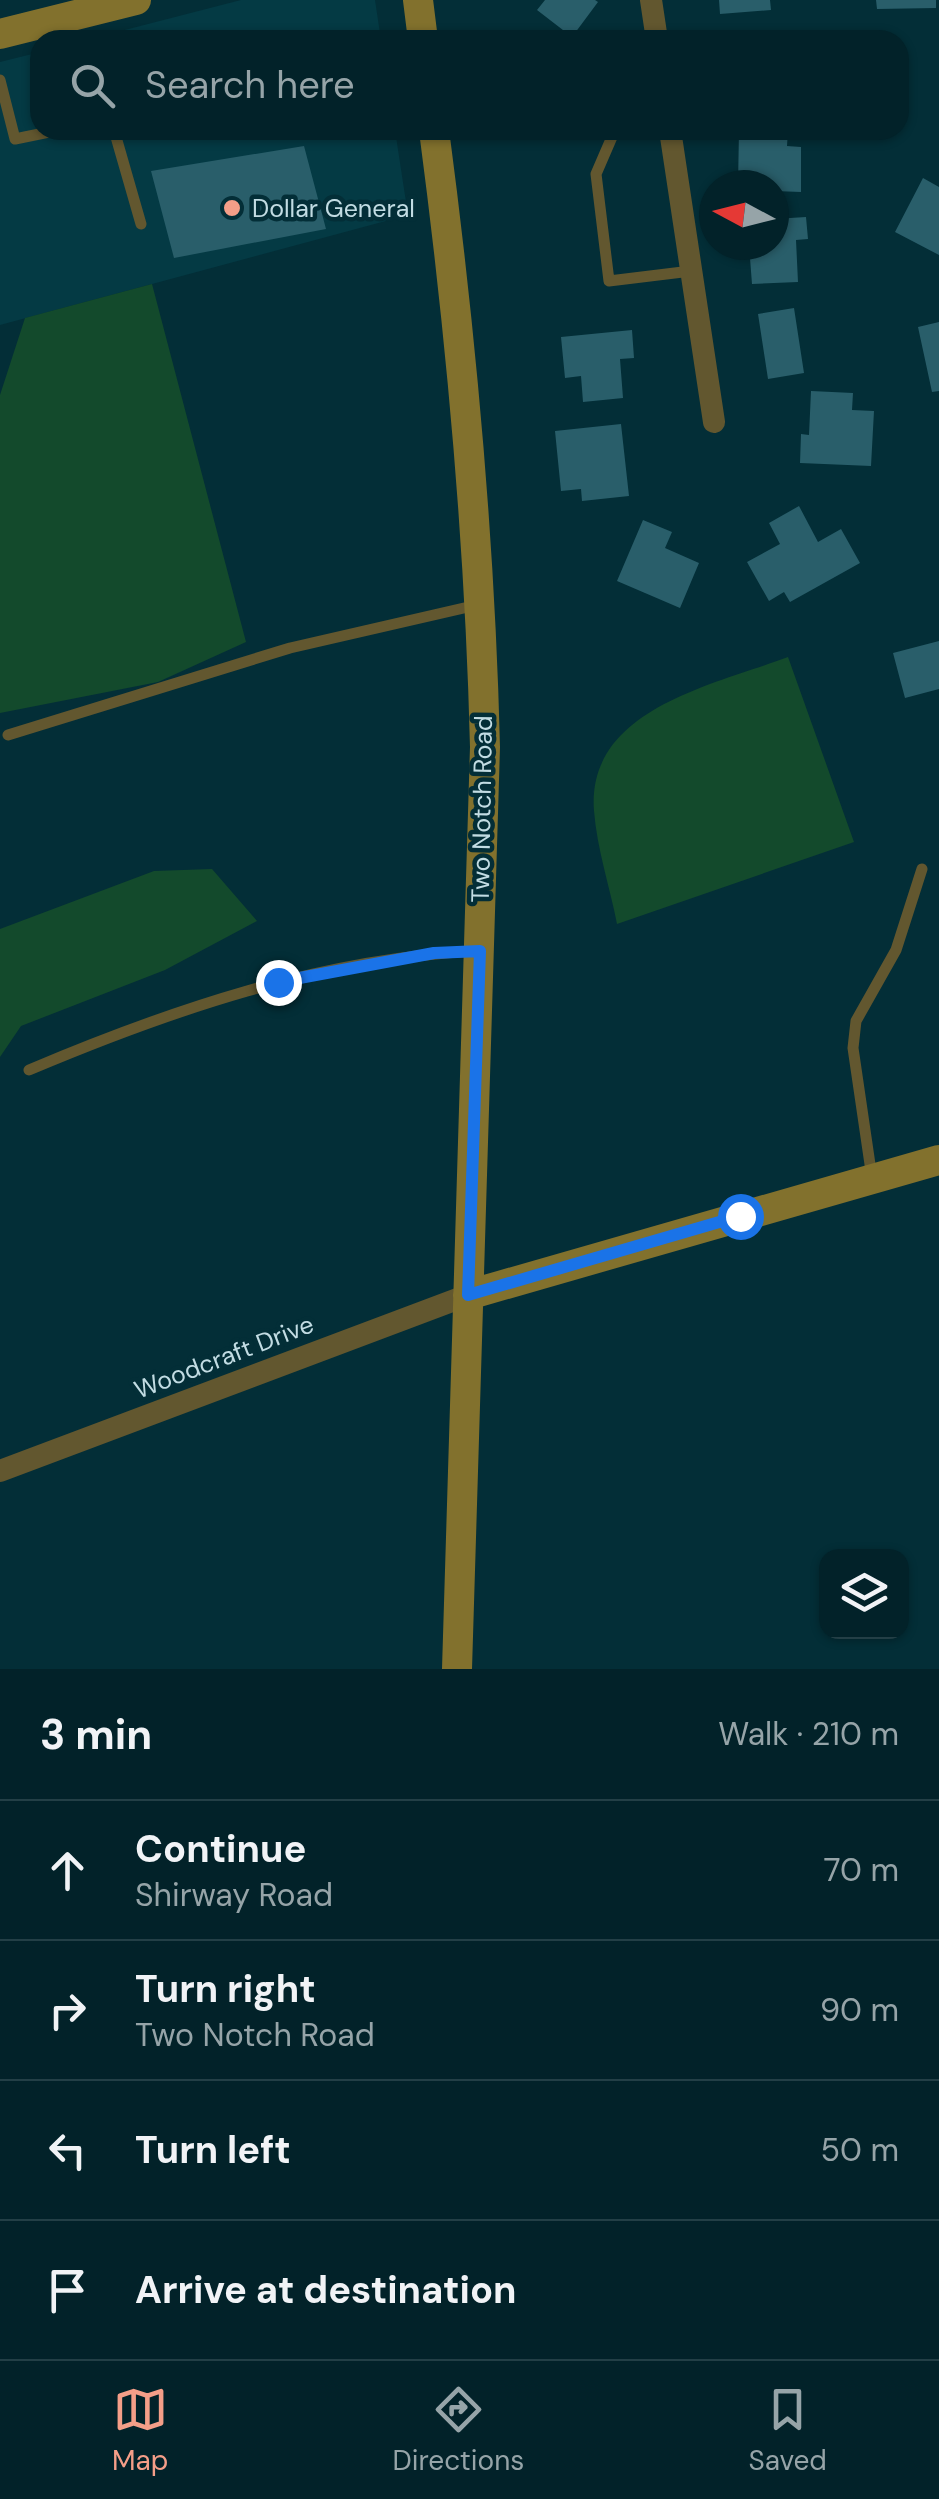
<!DOCTYPE html>
<html lang="en">
<head>
<meta charset="utf-8">
<style>
  :root { --surface:#022229; --page:#102f35; --text:#f1f3f6; --muted:#96a4a8; --line:#233f46; --accent:#f49e88 }
  body { margin:0; font-family:"DM Sans",sans-serif; background:var(--page); color:var(--text) }
  .controls { position:absolute; right:30px; bottom:30px; display:grid; overflow:hidden; border-radius:20px; box-shadow:0 2px 8px #0004 }
  .controls button { width:90px; height:90px; display:grid; place-items:center; padding:0; border:0; border-bottom:2px solid var(--line); background:var(--surface); color:var(--text); font:50px sans-serif }
  .compass { position:absolute; left:699px; top:170px; width:90px; height:90px; border-radius:50%; background:var(--surface); box-shadow:0 2px 8px #0004; rotate:277deg }
  .stop { position:absolute; width:30px; height:30px; margin:-22px; border:8px solid #1a73e8; border-radius:50%; background:#fff }
  .stop.end { background:#1a73e8; border-color:#fff; box-shadow:0 2px 10px #0008 }
  .list { margin:0; padding:0; list-style:none }
  h2 { display:flex; justify-content:space-between; align-items:center; height:130px; margin:0; padding:0 40px; font-size:42px }
  h2 small { font-size:32px; font-weight:400; color:var(--muted) }
  .list li { display:grid; grid-template-columns:65px 1fr auto; gap:30px; align-items:center; box-sizing:border-box; height:140px; padding:0 40px; border-top:2px solid var(--line) }
  .list b { display:block; font-size:38px; white-space:nowrap }
  .list p { margin:0; font-size:32px; white-space:nowrap; color:var(--muted) }
  .list em { font-size:32px; font-style:normal; color:var(--muted) }
  .icon { flex:none; width:55px; height:55px; fill:none; stroke:currentColor; stroke-width:2; stroke-linecap:round; stroke-linejoin:round }
  .map { position:relative; flex:none; width:939px; height:1669px; overflow:hidden }
  .search { position:absolute; background:var(--surface); box-shadow:0 2px 8px #0004; left:30px; right:30px; top:30px; height:110px; display:flex; align-items:center; gap:25px; box-sizing:border-box; padding:0 35px; border-radius:30px; color:var(--muted); font-size:38px }
  .sheet { height:690px; background:var(--surface) }
  nav { display:flex; justify-content:space-around; align-items:center; box-sizing:border-box; height:140px; border-top:2px solid var(--line); background:var(--surface); font-size:28px; color:var(--muted) }
  nav a { display:grid; justify-items:center; gap:5px }
  nav .on { color:var(--accent) }
  .map>svg:first-child { display:block }
</style>
</head>
<body>
<div class="map">
<svg width="939" height="1669" viewBox="0 0 939 1669">
  <rect width="100%" height="100%" fill="#032e37"/>
  <path fill="#043a44" d="M241 0H375L381 40H86Z
    M40 52V130H395L408 215 0 325V62Z"/>
  <path fill="#134a2c" d="M152 284 246 642 158 682 0 713V395L25 318Z
    M788 657 854 842 617 924C610 888 597 849 594 811 586 709 714 685 788 657Z
    M212 869 257 921 165 970 21 1026 0 1057V929L154 871Z"/>
  <path fill="#295e6a" d="M545 0H595L598 2 572 37 537 10Z
    M719 0H770L771 10 720 14Z
    M876 0H936V8L877 9Z
    M803 31 804 40H755V38Z
    M739 130H788L787 146 801 147V192L774 191V185H738Z
    M304 146 326 229 174 258 151 171Z
    M923 178 939 187V255L895 232Z
    M806 217 808 239 796 240 798 282 752 284 749 245H774V219Z
    M794 308 804 373 768 379 758 314Z
    M939 322V391L932 392 918 327Z
    M632 330 634 358 620 359 623 398 583 402 581 376 565 378 561 337Z
    M811 391 853 393 852 410 874 411 871 466 800 463 801 434 809 435Z
    M621 424 629 496 582 501 581 489 561 491 555 431Z
    M799 506 818 542 841 529 860 563 790 602 784 592 769 601 747 562 780 544 769 523Z
    M643 520 672 532 665 548 699 563 680 608 617 581Z
    M939 641V689L905 698 893 653Z"/>
  <g fill="none" stroke-linecap="round" stroke-linejoin="round">
    <path stroke="#62572f" stroke-width="11" d="M0 80 15 139 59 130
      M114 130 141 224
      M615 130 596 174 609 281 691 271
      M8 735 290 648 477 605
      M29 1070C171 1010 320 959 475 951
      M872 1178 853 1048 856 1021 896 950 922 869"/>
    <path stroke="#62572f" stroke-width="22" d="M651 0 657 40
      M670 130 714 422
      M0 1471 468 1295"/>
    <path stroke="#82712d" stroke-width="30" d="M418 0 423 40
      M0 34 136 0
      M434 130C461 335 480 540 485 747L457 1669
      M468 1295 939 1160"/>
  </g>
  <g fill="none" stroke-linecap="round" stroke-linejoin="round">
    <path stroke="#1a73e8" stroke-width="12" d="M278 982 434 953 480 951 468 1295 740 1216"/>
  </g>
  <circle fill="#f49e88" stroke="#032e37" stroke-width="4" cx="232" cy="208" r="10"/>
  <g text-anchor="middle" dominant-baseline="central" stroke-width="9" stroke-linejoin="round" paint-order="stroke">
    <g font-size="25" fill="#c2dce3" stroke="#032e37" text-anchor="start">
      <text x="252" y="208">Dollar General</text>
    </g>
    <g font-size="25" fill="#c2dce3" stroke="#032e37">
      <text transform="translate(482 809) rotate(-89)">Two Notch Road</text>
      <text transform="translate(224 1357) rotate(-21)">Woodcraft Drive</text>
    </g>
  </g>
</svg>
<div class="controls">
<button><svg class="icon" aria-label="layers" viewBox="0 0 24 24"><path d="M12 4l9 5-9 5-9-5zM3 14l9 5 9-5"/></svg></button>
</div>
<svg class="compass" viewBox="-18 -18 36 36"><path d="M0-13l5 13h-10z" fill="#e53935"/><path d="M0 13l5-13h-10z" fill="#96a4a8"/></svg>
<div class="stop" style="left:740px;top:1216px"></div>
<div class="stop end" style="left:278px;top:982px"></div>
<div class="search"><svg class="icon" aria-label="search" viewBox="0 0 24 24"><circle cx="10" cy="10" r="6"/><path d="M15 15l6 6"/></svg>Search here</div>
</div>
<section class="sheet">
<h2>3 min<small>Walk · 210 m</small></h2>
<ul class="list">
<li><svg class="icon" aria-label="ahead" viewBox="0 0 24 24"><path d="M12 20V5M6 11l6-6 6 6"/></svg><div><b>Continue</b><p>Shirway Road</p></div><em>70 m</em></li>
<li><svg class="icon" aria-label="right" viewBox="0 0 24 24"><path d="M7 20v-9h11M14 6l5 5-5 5"/></svg><div><b>Turn right</b><p>Two Notch Road</p></div><em>90 m</em></li>
<li><svg class="icon" aria-label="left" viewBox="0 0 24 24"><path d="M17 20v-9H6M10 6l-5 5 5 5"/></svg><div><b>Turn left</b></div><em>50 m</em></li>
<li><svg class="icon" aria-label="arrive" viewBox="0 0 24 24"><path d="M6 21V4h12l-3 4 3 4H6"/></svg><div><b>Arrive at destination</b></div></li>
</ul>
</section>
<nav>
<a class="on"><svg class="icon" aria-label="map" viewBox="0 0 24 24"><path d="M3 6l6-2 6 2 6-2v14l-6 2-6-2-6 2zM9 4v14M15 6v14"/></svg>Map</a>
<a><svg class="icon" aria-label="directions" viewBox="0 0 24 24"><path d="M12 3l9 9-9 9-9-9zM9 14v-3h6M13 9l2 2-2 2"/></svg>Directions</a>
<a><svg class="icon" aria-label="saved" viewBox="0 0 24 24"><path d="M7 4h10v16l-5-4-5 4z"/></svg>Saved</a>
</nav>
</body>
</html>
